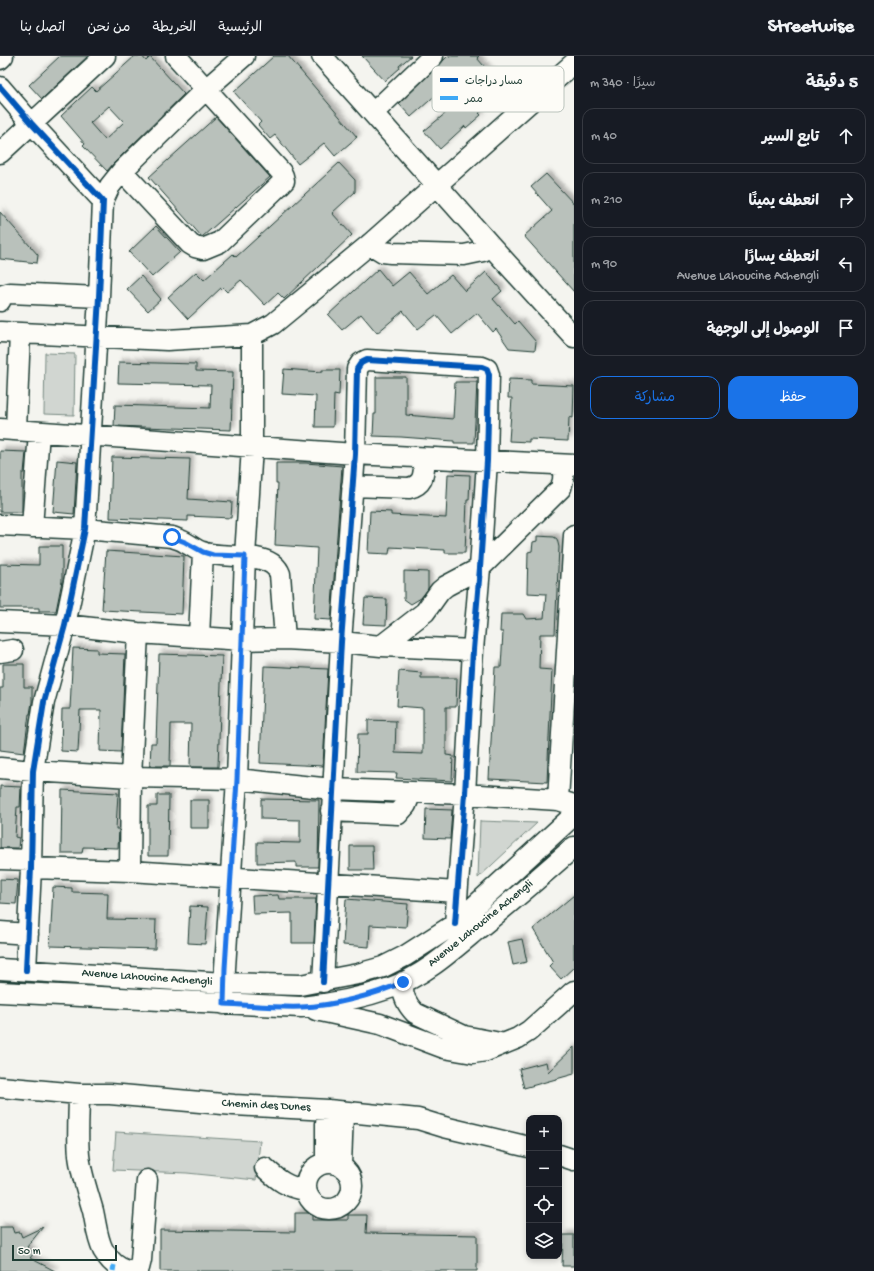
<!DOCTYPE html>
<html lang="ar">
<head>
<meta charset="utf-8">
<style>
  :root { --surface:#171b24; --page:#20242c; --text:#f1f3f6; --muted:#9ea1a6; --line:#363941; --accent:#1a73e8 }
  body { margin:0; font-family:"Gochi Hand","Playpen Sans Arabic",sans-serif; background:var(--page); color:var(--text); direction:rtl }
  .controls { position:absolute; right:12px; bottom:12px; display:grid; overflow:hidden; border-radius:8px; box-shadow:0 2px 6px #0003 }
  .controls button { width:36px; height:36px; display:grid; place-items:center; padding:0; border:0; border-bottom:1px solid var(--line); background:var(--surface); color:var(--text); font:20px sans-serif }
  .scale { position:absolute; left:12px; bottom:10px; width:105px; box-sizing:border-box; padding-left:4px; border:2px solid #1f3d34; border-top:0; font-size:11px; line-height:14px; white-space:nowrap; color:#1f3d34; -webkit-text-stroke:3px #fdfcf7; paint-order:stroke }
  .stop { position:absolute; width:12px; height:12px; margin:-9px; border:3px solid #1a73e8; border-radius:50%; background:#fff }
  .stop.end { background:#1a73e8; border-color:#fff; box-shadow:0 1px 4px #0008 }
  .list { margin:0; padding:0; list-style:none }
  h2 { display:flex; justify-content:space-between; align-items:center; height:52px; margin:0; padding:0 16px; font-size:17px }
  h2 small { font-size:13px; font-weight:400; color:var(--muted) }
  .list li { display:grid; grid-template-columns:26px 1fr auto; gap:12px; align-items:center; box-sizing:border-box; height:56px; margin:0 8px 8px; padding:0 8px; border:1px solid var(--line); border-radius:12px }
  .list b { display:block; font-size:15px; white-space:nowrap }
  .list p { margin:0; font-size:13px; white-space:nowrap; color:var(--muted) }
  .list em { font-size:13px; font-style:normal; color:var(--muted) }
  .actions { display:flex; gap:8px; padding:12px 16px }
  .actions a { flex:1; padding:9px 0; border:1px solid var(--accent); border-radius:12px; text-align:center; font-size:14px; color:var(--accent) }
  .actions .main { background:var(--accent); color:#fff }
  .icon { flex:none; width:22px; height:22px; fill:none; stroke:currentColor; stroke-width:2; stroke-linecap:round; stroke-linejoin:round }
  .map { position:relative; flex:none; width:574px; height:1215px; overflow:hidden; direction:ltr }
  header { display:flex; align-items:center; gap:24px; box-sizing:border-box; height:56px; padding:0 20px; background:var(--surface); border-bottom:1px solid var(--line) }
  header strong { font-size:19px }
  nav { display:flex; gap:22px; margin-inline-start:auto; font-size:14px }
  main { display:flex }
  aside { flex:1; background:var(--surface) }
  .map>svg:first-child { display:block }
</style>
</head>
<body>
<header>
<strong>Streetwise</strong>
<nav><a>الرئيسية</a><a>الخريطة</a><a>من نحن</a><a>اتصل بنا</a></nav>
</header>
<main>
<aside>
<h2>5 دقيقة<small>سيرًا · 340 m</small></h2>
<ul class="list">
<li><svg class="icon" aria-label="ahead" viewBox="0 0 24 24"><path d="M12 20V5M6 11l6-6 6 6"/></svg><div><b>تابع السير</b></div><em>40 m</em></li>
<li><svg class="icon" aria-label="right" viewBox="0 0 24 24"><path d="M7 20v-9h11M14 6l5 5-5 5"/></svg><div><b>انعطف يمينًا</b></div><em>210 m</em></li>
<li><svg class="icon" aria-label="left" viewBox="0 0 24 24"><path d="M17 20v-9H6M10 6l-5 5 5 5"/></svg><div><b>انعطف يسارًا</b><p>Avenue Lahoucine Achengli</p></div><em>90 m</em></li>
<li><svg class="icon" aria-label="arrive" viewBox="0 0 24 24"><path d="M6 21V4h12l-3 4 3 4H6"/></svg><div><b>الوصول إلى الوجهة</b></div></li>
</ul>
<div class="actions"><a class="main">حفظ</a><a>مشاركة</a></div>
</aside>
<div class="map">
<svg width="574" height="1215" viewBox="0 0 574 1215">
  <defs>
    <filter id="shadow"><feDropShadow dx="3.5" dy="-3.5" stdDeviation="2" flood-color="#0004"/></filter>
  </defs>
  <rect width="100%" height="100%" fill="#f4f4ef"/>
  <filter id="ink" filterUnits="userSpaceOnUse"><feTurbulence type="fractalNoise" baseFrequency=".025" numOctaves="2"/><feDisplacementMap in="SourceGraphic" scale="8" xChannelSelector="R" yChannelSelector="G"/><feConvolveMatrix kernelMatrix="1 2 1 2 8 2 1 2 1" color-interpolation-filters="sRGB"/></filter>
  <g filter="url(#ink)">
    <path fill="#d1d6d1" stroke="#788a82" d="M45 297 75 298 74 359 44 358Z
      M480 765 537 767 478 822Z
      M116 1076 260 1085 256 1124 187 1117 113 1114Z"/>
    <path fill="#b9c1bb" stroke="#1f3d34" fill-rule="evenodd" filter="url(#shadow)" d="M60 0H88L42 43 29 29Z
      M135 0H142L146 5 150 1 184 38 114 107 107 115 83 90 85 88 61 60 92 31 96 35ZM109 50 124 66 105 84 90 67Z
      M274 0H288L357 81 335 100 324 87 298 108 275 79 270 83 258 69 261 66 234 36Z
      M362 0H411L399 10 400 12 385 25Z
      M448 0H479L477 2 490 17 491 16 507 33 479 57 481 59 466 72 465 70 440 93 424 75 480 29 465 13 411 61 399 48Z
      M216 61 270 121 202 181 149 121Z
      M339 107 355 124V136L332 157 352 179 284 243 278 237 265 249 241 224 227 236 222 231 188 263 168 241 196 216 204 224 233 198 236 201Z
      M546 118 574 148V236L524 180 552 155 531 131Z
      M0 156 38 199 37 207 0 203Z
      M156 170 180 196 152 221 129 196Z
      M378 213 392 230 409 216 428 238 451 219 465 235 486 216 502 235 493 243 515 268 518 265 536 286 535 294 509 292 496 273 493 276 477 257 452 278 436 259 418 273 403 255 377 277 361 258 342 274 328 259Z
      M141 220 161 243 148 255 127 233Z
      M119 306 196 308V315L233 316 231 374 114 370 115 349 210 352 211 329 118 327Z
      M284 313 322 316V314H340L339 339 334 338 333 371H315L316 340 282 338Z
      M376 321H406V359L453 363 455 326H477L474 387H454V385L401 381 373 380 374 358H376Z
      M509 323 531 324V328L574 330 573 362 569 361 568 385 529 383V386L509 385 512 342H508Z
      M0 395 26 396 24 417H22V456H0Z
      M112 401 190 403 188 443 232 446 231 462 188 460V465L110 462Z
      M57 404 77 406 74 458 53 456Z
      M276 407H306L342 410 331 564 314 563 317 492 275 489 278 427H276Z
      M448 418 470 419 469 444H467L465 497H445V494L390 491 389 498 368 497 370 455 391 456V459L446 462Z
      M537 480 554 481 557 483 559 491 555 578H540L539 613 552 614 547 726 489 723 495 611H501L503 576H500L501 558H523L526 563 544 562 546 538 527 537 528 496 532 495 533 486 537 485Z
      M39 490H62V525L56 555H39V552H0V508L39 509Z
      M106 495 184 500 182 558 102 554Z
      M404 515 428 516V533L421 542 411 548 404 543Z
      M365 542 387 543 386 569 363 568Z
      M73 592 97 593V597L125 598 121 696 100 695 101 654H80L78 696 61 695 62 653H70Z
      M159 598 222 600 218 711H190L191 668H171L170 710H150L151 687H156Z
      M3 608H24V631H32V646L30 658H29L24 697 0 694V632H3Z
      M264 610 328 613 323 710 260 707Z
      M399 615 421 617V622H457L456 651H446V699L453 700 452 725 396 722 397 717 357 716 358 678H368V664L396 665 395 697 423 698V652L397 650Z
      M0 730 21 731 20 751H17L15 781 19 782 18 792H0Z
      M62 734 118 737 116 773H119L118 792 83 791 82 797H61Z
      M157 739H169L168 800H148V750H157Z
      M261 743 319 744 318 811H296V806L257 807V786L300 787V764L261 763Z
      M190 744H209V772H190Z
      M426 753 452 754 450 783 425 782Z
      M350 790H372L373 814H350Z
      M0 823 18 824 16 848 0 847Z
      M53 831 72 832V836L108 837 107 863 156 864 155 893 50 890Z
      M278 839 279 843H316L314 887H292V857L253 858 252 840Z
      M574 839V911L561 923 549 910 553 906 533 873Z
      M346 843 408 848 406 871 370 869 369 891 343 889Z
      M190 850 208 851 205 888 188 887Z
      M522 883 527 906 513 909 508 886Z
      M574 991V1018L524 1032 519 1013 546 1006 548 1016Z
      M295 1157H312V1164H348V1159H367L366 1177 477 1179V1215H160V1174L295 1176Z
      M0 1171H12L14 1177 20 1176 22 1181 43 1171 27 1191 34 1197 30 1202 55 1215H0Z
      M563 1179H574V1210H562Z"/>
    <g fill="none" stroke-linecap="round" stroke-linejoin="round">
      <defs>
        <path id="minor" d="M322 0 491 190 574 281
          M0 3 3 0
          M0 31 31 67 103 145 99 241 85 473 65 569 44 646 33 715 31 812 26 914
          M373 57 433 0
          M0 97 105 0
          M122 115 190 188 195 191 203 193 220 186 284 125 283 120 281 116 176 0
          M103 145 110 130 122 115 206 33 244 0
          M370 188 383 196 391 197 464 199 483 195 491 190
          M0 245 3 239 10 237 99 241
          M0 276 167 284 252 279 273 268 370 188 574 7
          M0 373 355 398 574 409
          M16 373 20 277
          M352 430 409 432C426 428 423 416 425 402
          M0 469 85 473 172 481C177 483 182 484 186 487 192 490 196 494 202 496 223 504 271 493 280 518L285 583
          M32 471 39 376
          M0 566 65 569 138 577 243 584 285 583 341 586 381 590 473 594
          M199 581 203 496
          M381 590 425 556 440 535 446 530 480 512 561 432 563 424 564 409
          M0 596 13 594
          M0 712 33 715 131 721 237 723 332 733 465 738 558 744 574 749
          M558 744 574 479
          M331 755 398 758 406 749 411 736
          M0 803 31 804
          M31 812 130 815 457 836
          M130 815 131 721 138 577
          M0 876 28 878
          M0 913 225 927 300 929 358 918 383 911 405 900 455 868 574 759
          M323 926 341 586 355 398 357 313 361 307 367 304 482 311 487 313 489 319 487 405 480 512 473 594 465 738 455 868
          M403 926C402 939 406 948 415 957L464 980 500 987
          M0 936 301 951C331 948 362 942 390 932 423 920 448 898 474 876 508 849 541 820 574 791
          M224 948 225 912 237 723 245 500 252 391V279
          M316 954 380 968 444 992 473 997 486 995 518 982 529 975 574 935
          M0 1031 79 1038H110L234 1049 328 1054 418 1063 444 1071 529 1091
          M79 1038C79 1058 77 1079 79 1099 81 1118 88 1137 93 1155 96 1168 97 1182 103 1194 109 1204 116 1212 128 1215
          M559 1099 574 1104
          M326 1106V1068L328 1054
          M306 1130a23 23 0 1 1 46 0a23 23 0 1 1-46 0Z
          M341 1109 343 1056
          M265 1112C279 1125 287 1131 306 1134
          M135 1215 139 1212 141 1204 147 1124"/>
      </defs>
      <use href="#minor" stroke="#1f3d34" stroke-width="23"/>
      <use href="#minor" stroke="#fdfcf7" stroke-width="20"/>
      <path stroke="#3fa9f5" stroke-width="5" stroke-dasharray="10 5" stroke-linecap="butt" d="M113 1215 114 1209"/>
      <defs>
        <path id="cycleway" d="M0 31 31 67 103 145 99 241 85 473 65 569 44 646 33 715 31 812 26 914
          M323 926 341 586 355 398 357 313 361 307 367 304 482 311 487 313 489 319 487 405 480 512 473 594 465 738 455 868"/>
      </defs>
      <use href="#cycleway" stroke="#fdfcf7" stroke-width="8"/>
      <use href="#cycleway" stroke="#0057b8" stroke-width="6"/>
    </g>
  </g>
  <g fill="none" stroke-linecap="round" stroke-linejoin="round" filter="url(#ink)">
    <path stroke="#1a73e8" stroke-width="5" d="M172 481 185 486 203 496 213 499 245 500 237 724 225 912 224 948C250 949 276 952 302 951 332 950 375 939 403 926"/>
  </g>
  <g text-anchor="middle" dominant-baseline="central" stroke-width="3" stroke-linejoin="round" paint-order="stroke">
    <g font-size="12" fill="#1f3d34" stroke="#fdfcf7">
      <text transform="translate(481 868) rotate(-39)">Avenue Lahoucine Achengli</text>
      <text transform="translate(147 922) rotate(4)">Avenue Lahoucine Achengli</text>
      <text transform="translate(266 1050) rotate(3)">Chemin des Dunes</text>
    </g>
  </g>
  <rect x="432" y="10" width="132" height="46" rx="6" fill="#fdfcf7" stroke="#bac3bc" stroke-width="1"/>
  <rect x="440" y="22" width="18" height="4" fill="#0057b8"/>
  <rect x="440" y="40" width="18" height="4" fill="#3fa9f5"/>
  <g font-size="11" fill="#1f3d34">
    <text x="465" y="28">مسار دراجات</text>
    <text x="465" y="46">ممر</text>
  </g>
</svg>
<div class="controls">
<button>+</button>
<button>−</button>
<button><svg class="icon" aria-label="locate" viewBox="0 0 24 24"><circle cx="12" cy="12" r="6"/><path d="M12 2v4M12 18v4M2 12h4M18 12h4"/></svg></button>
<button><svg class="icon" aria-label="layers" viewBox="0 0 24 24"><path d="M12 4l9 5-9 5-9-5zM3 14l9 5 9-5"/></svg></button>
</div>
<div class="scale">50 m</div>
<div class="stop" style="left:172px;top:481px"></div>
<div class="stop end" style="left:403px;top:926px"></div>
</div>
</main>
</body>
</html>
